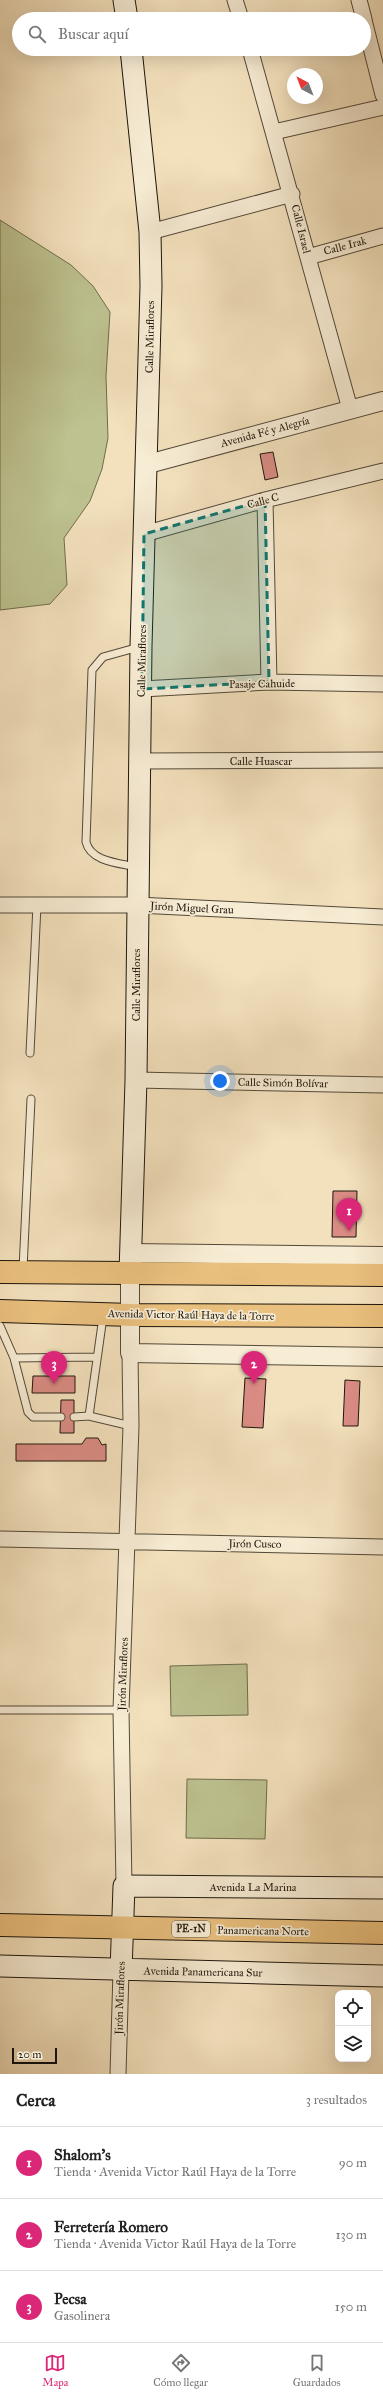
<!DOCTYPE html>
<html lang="es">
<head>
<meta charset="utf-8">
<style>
  :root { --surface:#fff; --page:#f2f2f2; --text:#222; --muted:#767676; --line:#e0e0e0; --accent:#db2777 }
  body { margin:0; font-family:"IM FELL Great Primer",serif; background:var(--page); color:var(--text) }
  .controls { position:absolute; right:12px; bottom:12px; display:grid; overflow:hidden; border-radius:8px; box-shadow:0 4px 16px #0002 }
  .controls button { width:36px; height:36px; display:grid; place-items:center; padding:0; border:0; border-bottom:1px solid var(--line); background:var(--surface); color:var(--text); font:20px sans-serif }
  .compass { position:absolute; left:287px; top:68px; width:36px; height:36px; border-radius:50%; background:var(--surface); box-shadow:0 4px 16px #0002; rotate:318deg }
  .scale { position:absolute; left:12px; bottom:10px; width:45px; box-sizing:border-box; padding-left:4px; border:2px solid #1e160d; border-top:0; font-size:11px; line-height:14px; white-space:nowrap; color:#1e160d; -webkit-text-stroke:3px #f7ecd4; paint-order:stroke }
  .you { position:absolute; left:220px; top:1081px; width:14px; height:14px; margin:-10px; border:3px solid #fff; border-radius:50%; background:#1a73e8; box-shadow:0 0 0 6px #1a73e833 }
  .badge { display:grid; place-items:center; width:26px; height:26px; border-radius:50%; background:var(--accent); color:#fff; font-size:13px; font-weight:700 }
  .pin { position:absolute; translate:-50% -33px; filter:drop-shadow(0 1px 2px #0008) }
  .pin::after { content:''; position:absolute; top:21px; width:14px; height:12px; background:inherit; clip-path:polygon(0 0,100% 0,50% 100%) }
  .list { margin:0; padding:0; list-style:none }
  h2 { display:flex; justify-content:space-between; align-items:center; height:52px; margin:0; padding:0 16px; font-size:17px }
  h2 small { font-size:13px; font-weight:400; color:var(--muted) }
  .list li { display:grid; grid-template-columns:26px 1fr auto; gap:12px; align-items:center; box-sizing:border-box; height:72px; padding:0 16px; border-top:1px solid var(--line) }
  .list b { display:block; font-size:15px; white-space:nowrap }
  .list p { margin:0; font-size:13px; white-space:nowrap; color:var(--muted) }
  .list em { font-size:13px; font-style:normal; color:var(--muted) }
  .icon { flex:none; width:22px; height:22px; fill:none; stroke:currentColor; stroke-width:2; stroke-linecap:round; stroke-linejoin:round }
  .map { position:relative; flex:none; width:383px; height:2074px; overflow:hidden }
  .search { position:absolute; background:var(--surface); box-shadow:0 4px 16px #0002; left:12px; right:12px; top:12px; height:44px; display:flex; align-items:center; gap:10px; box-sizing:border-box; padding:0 14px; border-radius:22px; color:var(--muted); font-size:15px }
  .sheet { height:268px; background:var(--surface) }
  nav { display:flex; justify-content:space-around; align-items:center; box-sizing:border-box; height:56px; border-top:1px solid var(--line); background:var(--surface); font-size:11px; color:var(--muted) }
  nav a { display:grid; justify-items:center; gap:2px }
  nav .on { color:var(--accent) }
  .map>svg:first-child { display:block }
</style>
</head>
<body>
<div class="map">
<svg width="383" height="2074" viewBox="0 0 383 2074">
  <rect width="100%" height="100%" fill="#f3e1bd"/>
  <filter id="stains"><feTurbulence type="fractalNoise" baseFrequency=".005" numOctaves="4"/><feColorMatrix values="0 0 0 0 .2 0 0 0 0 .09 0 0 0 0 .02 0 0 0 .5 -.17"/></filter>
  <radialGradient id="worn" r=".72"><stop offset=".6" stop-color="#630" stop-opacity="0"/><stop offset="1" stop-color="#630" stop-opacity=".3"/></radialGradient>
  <path fill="#bdc290" stroke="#6e6c4e" d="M0 220 71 265 93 286 110 312 106 376 108 438 102 469 90 501 64 538 67 585 50 604 0 610Z
    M247 1664 248 1715 171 1716 170 1666Z
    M187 1779 267 1780 265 1839 186 1838Z"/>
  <path fill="#da8c84" stroke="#1e160d" d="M273 452 278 477 265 480 260 454Z
    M333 1191H357L356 1237H332Z
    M33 1376H75V1393H32Z
    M245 1378 266 1379 263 1428 242 1427Z
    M345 1380 360 1381 358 1426H343Z
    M61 1400H74V1433H60Z
    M86 1438H98L102 1445 106 1444V1461H16V1444H82Z"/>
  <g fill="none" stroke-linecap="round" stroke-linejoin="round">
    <defs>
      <path id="service" d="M137 867C119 863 91 862 86 842L92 670 103 657 139 647
        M30 1053 37 905
        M23 1269 31 1099
        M0 1326 14 1358 28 1412 33 1417H61
        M14 1358 97 1357
        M89 1416 103 1317
        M74 1417 89 1416 131 1426
        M0 1710H121"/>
      <path id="minor" d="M235 0 241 19
        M359 0 364 19
        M364 20 383 95
        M250 49 350 409
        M274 132 383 107
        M150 232 292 194
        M308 257 383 236
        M265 500 269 682
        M144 534 265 500 383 471
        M142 689 269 682 383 684
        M140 761 383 760
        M0 905H137L383 917
        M136 1080 383 1085
        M0 1539 383 1547
        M124 1886 121 1710 131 1426 130 1353
        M118 2074 121 1971"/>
      <path id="tertiary" d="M148 464 383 401
        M131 1253 383 1256
        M130 1273V1353L383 1357"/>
      <path id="secondary" d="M124 0 127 19
        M130 1273 136 1080 141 646 151 286 150 232 131 49
        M0 1966 383 1976
        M121 1971 124 1886 383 1888"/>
      <path id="primary" d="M0 1272 383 1275
        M0 1311 132 1315 383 1316"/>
      <path id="trunk" d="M0 1925 383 1933"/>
    </defs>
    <use href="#service" stroke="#534939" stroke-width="9"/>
    <use href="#minor" stroke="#534939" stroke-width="17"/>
    <use href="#tertiary" stroke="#534939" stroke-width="20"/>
    <use href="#secondary" stroke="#1e160d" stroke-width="23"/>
    <use href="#primary" stroke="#1e160d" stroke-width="24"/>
    <use href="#trunk" stroke="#1e160d" stroke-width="24"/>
    <use href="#service" stroke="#f7ecd4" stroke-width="7"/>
    <use href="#minor" stroke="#f7ecd4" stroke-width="15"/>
    <use href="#tertiary" stroke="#f7ecd4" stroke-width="18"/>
    <use href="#secondary" stroke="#f7ecd4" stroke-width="21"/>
    <use href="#primary" stroke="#eac07e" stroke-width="22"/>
    <use href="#trunk" stroke="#eac07e" stroke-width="22"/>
  </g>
  <path fill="#0f766e" fill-opacity="0.2" stroke="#0f766e" stroke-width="3" stroke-dasharray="8 5" stroke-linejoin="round" d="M265 500 269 682 142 689 144 534Z"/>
  <g text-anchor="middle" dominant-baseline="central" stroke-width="3.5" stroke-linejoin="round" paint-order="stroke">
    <rect fill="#f7ecd4" stroke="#5f5649" stroke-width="1" x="172" y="1921" width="38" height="16" rx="3"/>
    <g font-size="10" font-weight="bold" fill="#1e160d">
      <text x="191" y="1929">PE-1N</text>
    </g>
    <g font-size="11" fill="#1e160d" stroke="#f7ecd4">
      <text transform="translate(301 229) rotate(76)">Calle Israel</text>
      <text transform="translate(345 246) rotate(-15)">Calle Irak</text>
      <text transform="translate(150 337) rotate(-89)">Calle Miraflores</text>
      <text transform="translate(265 432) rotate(-15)">Avenida Fé y Alegría</text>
      <text transform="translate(263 501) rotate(-15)">Calle C</text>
      <text transform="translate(142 661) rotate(-89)">Calle Miraflores</text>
      <text transform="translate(262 684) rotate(-1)">Pasaje Cahuide</text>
      <text x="261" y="761">Calle Huascar</text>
      <text transform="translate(192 908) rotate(3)">Jirón Miguel Grau</text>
      <text transform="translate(136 985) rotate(-90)">Calle Miraflores</text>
      <text transform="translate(283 1083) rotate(1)">Calle Simón Bolívar</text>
      <text transform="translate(191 1315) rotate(1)">Avenida Victor Raúl Haya de la Torre</text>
      <text transform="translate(255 1544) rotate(1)">Jirón Cusco</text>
      <text transform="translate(123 1674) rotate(-88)">Jirón Miraflores</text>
      <text x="253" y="1887">Avenida La Marina</text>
      <text transform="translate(263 1931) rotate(1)">Panamericana Norte</text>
      <text transform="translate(203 1972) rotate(1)">Avenida Panamericana Sur</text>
      <text transform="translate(120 1998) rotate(-88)">Jirón Miraflores</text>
    </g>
  </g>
  <rect width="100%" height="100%" filter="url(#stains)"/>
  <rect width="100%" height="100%" fill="url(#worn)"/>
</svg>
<div class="controls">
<button><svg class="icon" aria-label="locate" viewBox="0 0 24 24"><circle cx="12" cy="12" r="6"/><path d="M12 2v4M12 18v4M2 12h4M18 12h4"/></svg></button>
<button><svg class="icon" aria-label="layers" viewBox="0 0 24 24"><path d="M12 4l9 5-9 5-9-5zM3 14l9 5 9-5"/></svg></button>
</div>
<svg class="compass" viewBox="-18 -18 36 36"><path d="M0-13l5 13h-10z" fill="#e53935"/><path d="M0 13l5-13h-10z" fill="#767676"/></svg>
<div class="scale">20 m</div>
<div class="you"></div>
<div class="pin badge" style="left:349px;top:1231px">1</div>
<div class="pin badge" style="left:254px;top:1384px">2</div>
<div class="pin badge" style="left:54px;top:1384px">3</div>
<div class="search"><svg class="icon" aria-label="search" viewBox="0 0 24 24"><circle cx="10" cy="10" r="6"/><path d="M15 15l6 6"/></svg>Buscar aquí</div>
</div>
<section class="sheet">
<h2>Cerca<small>3 resultados</small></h2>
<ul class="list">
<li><span class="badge">1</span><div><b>Shalom's</b><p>Tienda · Avenida Victor Raúl Haya de la Torre</p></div><em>90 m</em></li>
<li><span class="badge">2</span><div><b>Ferretería Romero</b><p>Tienda · Avenida Victor Raúl Haya de la Torre</p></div><em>130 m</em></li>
<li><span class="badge">3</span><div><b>Pecsa</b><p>Gasolinera</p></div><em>150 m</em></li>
</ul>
</section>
<nav>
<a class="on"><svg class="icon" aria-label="map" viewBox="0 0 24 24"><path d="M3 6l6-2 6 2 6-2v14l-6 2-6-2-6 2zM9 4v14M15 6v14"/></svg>Mapa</a>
<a><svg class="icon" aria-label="directions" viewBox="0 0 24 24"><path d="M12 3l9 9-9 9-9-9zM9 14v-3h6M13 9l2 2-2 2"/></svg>Cómo llegar</a>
<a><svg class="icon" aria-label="saved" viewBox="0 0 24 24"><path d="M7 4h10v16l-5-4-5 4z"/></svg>Guardados</a>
</nav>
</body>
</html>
